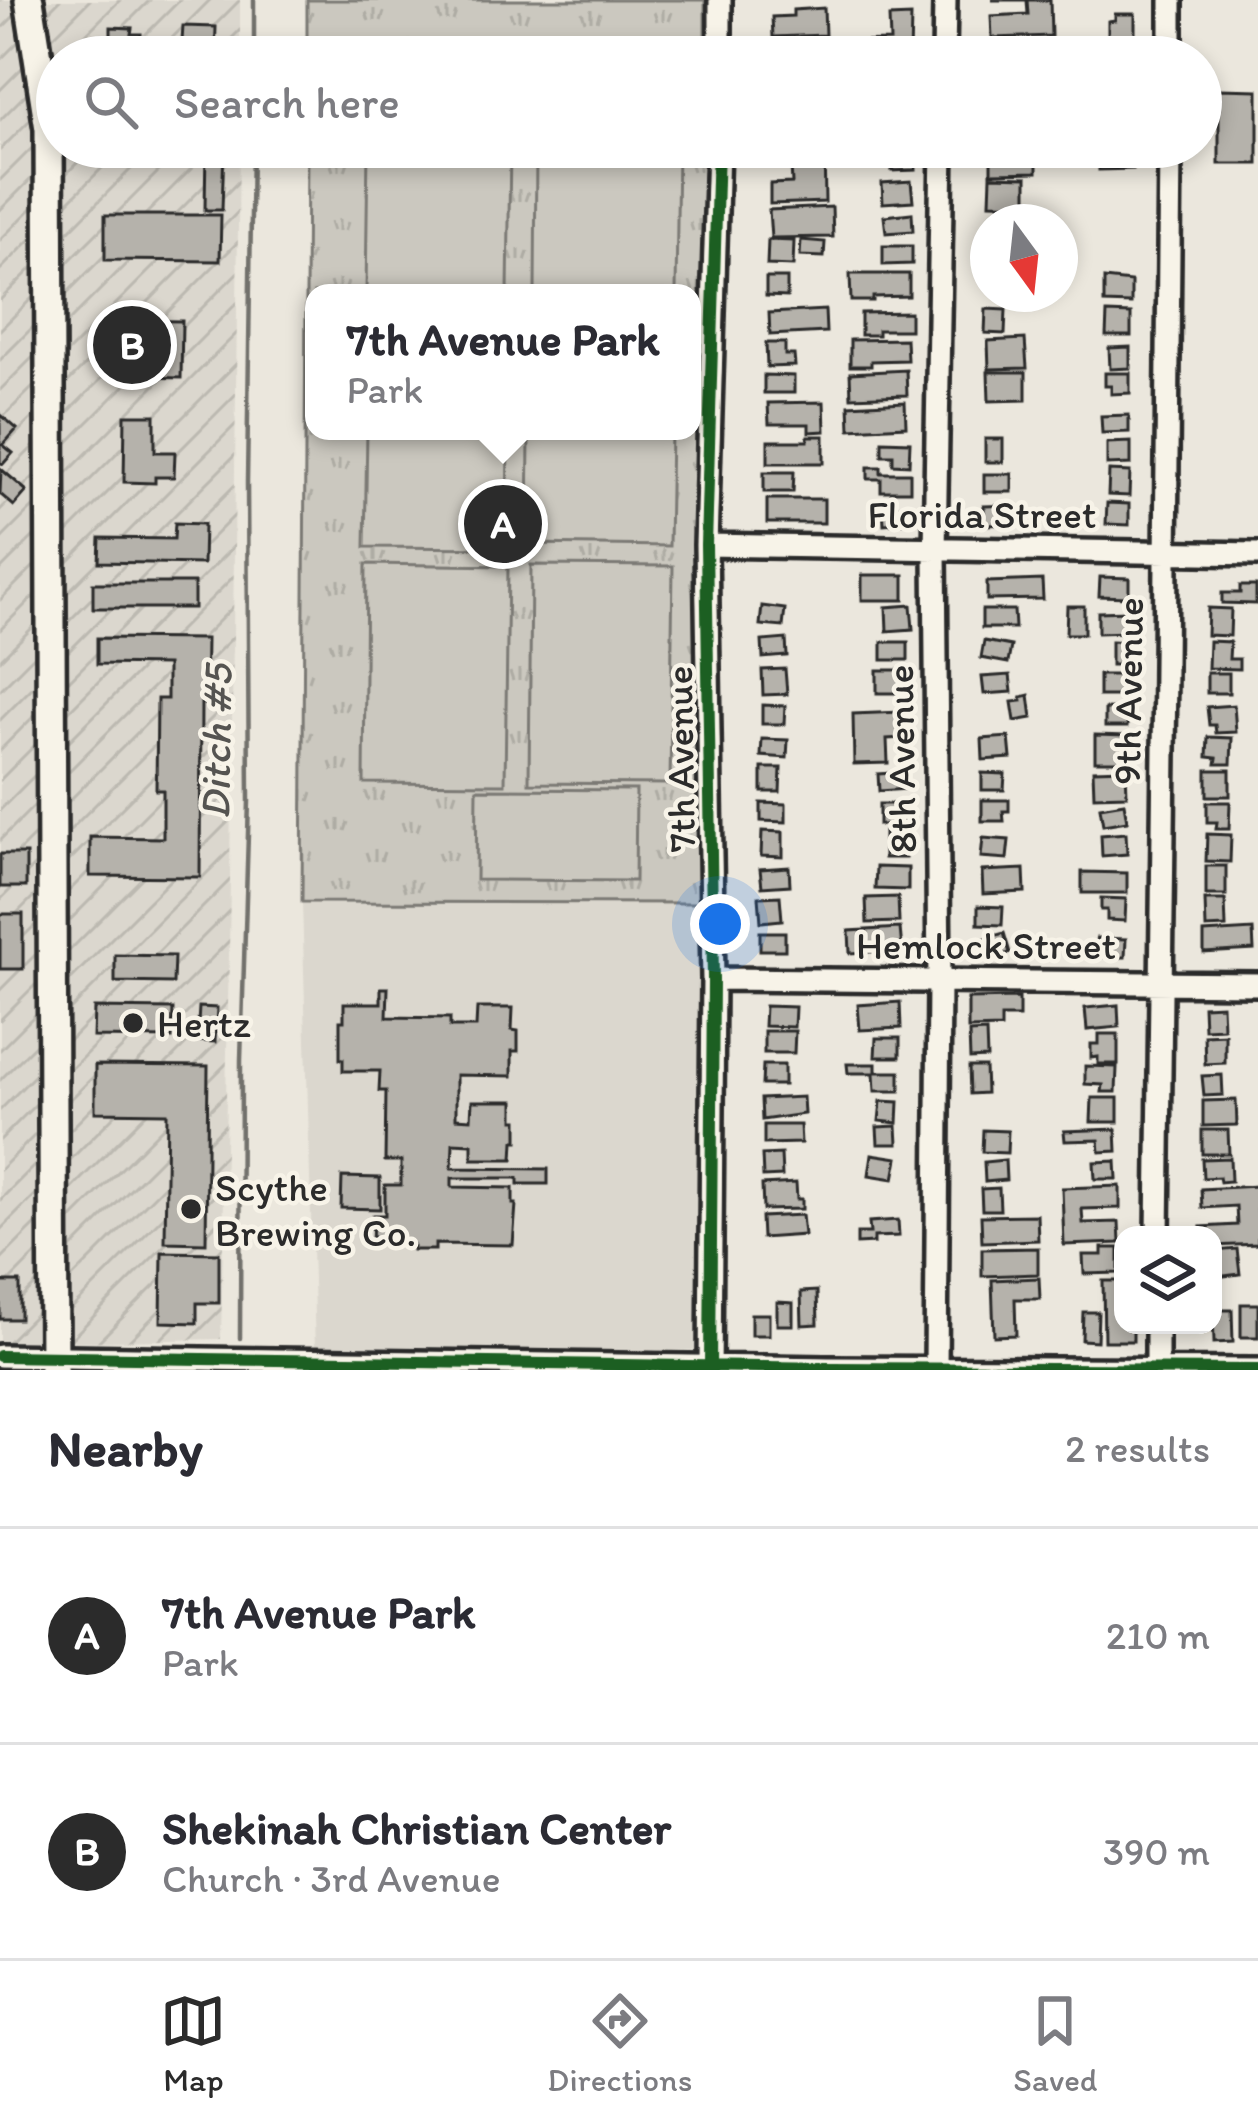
<!DOCTYPE html>
<html lang="en">
<head>
<meta charset="utf-8">
<style>
  :root { --surface:#fff; --page:#f2f2f3; --text:#2b2b33; --muted:#7c7c81; --line:#e1e1e2; --accent:#2b2b2b }
  body { margin:0; font-family:Itim,sans-serif; background:var(--page); color:var(--text) }
  .controls { position:absolute; right:36px; bottom:36px; display:grid; overflow:hidden; border-radius:24px; box-shadow:0 6px 18px #0003 }
  .controls button { width:108px; height:108px; display:grid; place-items:center; padding:0; border:0; border-bottom:3px solid var(--line); background:var(--surface); color:var(--text); font:60px sans-serif }
  .compass { position:absolute; left:970px; top:204px; width:108px; height:108px; border-radius:50%; background:var(--surface); box-shadow:0 6px 18px #0003; rotate:165deg }
  .you { position:absolute; left:720px; top:924px; width:42px; height:42px; margin:-30px; border:9px solid #fff; border-radius:50%; background:#1a73e8; box-shadow:0 0 0 18px #1a73e833 }
  .badge { display:grid; place-items:center; width:78px; height:78px; border-radius:50%; background:var(--accent); color:#fff; font-size:39px; font-weight:700 }
  .pin { position:absolute; translate:-50% -50%; border:6px solid #fff; box-shadow:0 3px 12px #0006 }
  .popup { position:absolute; left:305px; top:284px; width:396px; height:156px; box-sizing:border-box; display:grid; place-content:center; border-radius:24px; background:var(--surface); filter:drop-shadow(0 3px 9px #0005); font-size:39px; white-space:nowrap; color:var(--muted) }
  .popup b { font-size:45px; color:var(--text) }
  .popup::after { content:''; position:absolute; left:50%; top:100%; margin-left:-24px; border:24px solid transparent; border-top-color:var(--surface) }
  .list { margin:0; padding:0; list-style:none }
  h2 { display:flex; justify-content:space-between; align-items:center; height:156px; margin:0; padding:0 48px; font-size:51px }
  h2 small { font-size:39px; font-weight:400; color:var(--muted) }
  .list li { display:grid; grid-template-columns:78px 1fr auto; gap:36px; align-items:center; box-sizing:border-box; height:216px; padding:0 48px; border-top:3px solid var(--line) }
  .list b { display:block; font-size:45px; white-space:nowrap }
  .list p { margin:0; font-size:39px; white-space:nowrap; color:var(--muted) }
  .list em { font-size:39px; font-style:normal; color:var(--muted) }
  .icon { flex:none; width:66px; height:66px; fill:none; stroke:currentColor; stroke-width:2; stroke-linecap:round; stroke-linejoin:round }
  .map { position:relative; flex:none; width:1258px; height:1370px; overflow:hidden }
  .search { position:absolute; background:var(--surface); box-shadow:0 6px 18px #0003; left:36px; right:36px; top:36px; height:132px; display:flex; align-items:center; gap:30px; box-sizing:border-box; padding:0 42px; border-radius:66px; color:var(--muted); font-size:45px }
  .sheet { height:588px; background:var(--surface) }
  nav { display:flex; justify-content:space-around; align-items:center; box-sizing:border-box; height:168px; border-top:3px solid var(--line); background:var(--surface); font-size:33px; color:var(--muted) }
  nav a { display:grid; justify-items:center; gap:6px }
  nav .on { color:var(--accent) }
  .map>svg:first-child { display:block }
</style>
</head>
<body>
<div class="map">
<svg width="1258" height="1370" viewBox="0 0 1258 1370">
  <defs>
    <pattern id="industrial-furrows" width="10" height="10" patternUnits="userSpaceOnUse" patternTransform="scale(3)"><rect width="10" height="10" fill="#dbd7ce"/><path d="M-1 1l2-2M0 10L10 0M9 11l2-2" fill="none" stroke="#bcb9b1"/></pattern>
    <pattern id="grass-tufts" width="24" height="20" patternUnits="userSpaceOnUse" patternTransform="scale(3)"><rect width="24" height="20" fill="#cbc8bf"/><path d="M3 7l-1-3M5 7V3M7 7l1-3M15 17l-1-3M17 17v-4M19 17l1-3" fill="none" stroke="#aeaca4"/></pattern>
  </defs>
  <rect width="100%" height="100%" fill="#ebe7dd"/>
  <filter id="ink" filterUnits="userSpaceOnUse"><feTurbulence type="fractalNoise" baseFrequency=".00833" numOctaves="2"/><feDisplacementMap in="SourceGraphic" scale="24" xChannelSelector="R" yChannelSelector="G"/><feConvolveMatrix kernelMatrix="1 2 1 2 8 2 1 2 1" color-interpolation-filters="sRGB"/></filter>
  <g filter="url(#ink)">
    <path fill="#dbd7ce" d="M302 902 700 903 696 1350H315Z"/>
    <path fill="url(#industrial-furrows)" d="M0 0H240V57H57V147H239L229 956 221 1339 0 1343Z"/>
    <path fill="url(#grass-tufts)" stroke="#7b7a75" stroke-width="3" fill-rule="evenodd" d="M307 0H705V57H307Z
      M307 147H705L700 903 302 902ZM314 293H692V431H314Z"/>
    <path fill="#cbc8bf" stroke="#7b7a75" stroke-width="3" d="M368 147H510L508 293H366Z
      M536 147H678L676 293H535Z
      M367 431H508L507 548 365 547Z
      M529 431H671L669 546 528 544Z
      M366 564 508 566 505 784 364 783Z
      M531 565 673 566 670 784 529 783Z
      M477 789 636 790 635 881 476 880Z"/>
    <g fill="none" stroke-linecap="round" stroke-linejoin="round">
      <path stroke="#72716c" stroke-width="4.5" d="M254 57V0
        M240 1338 241 1060 249 801 247 482 252 147"/>
    </g>
    <path fill="#b5b2ab" stroke="#2b2b2b" stroke-width="3" d="M992 0H1050L1051 36 992 38 991 16 1028 14 1027 0Z
      M824 8 825 35 773 37 772 17 793 16V10Z
      M1115 14H1135V38H1108V21L1115 20Z
      M911 16 910 57H852V42L890 41 889 17Z
      M183 26 216 27 215 57H181Z
      M111 27 132 28 131 34H141L140 57H97V37H111Z
      M771 40H813V57H771Z
      M1219 89 1258 90V164H1219Z
      M206 147H224L222 210H205Z
      M769 147H824L825 202 770 204V184L792 183 791 166 770 167Z
      M870 147H915L916 170 892 171 891 154 870 155Z
      M991 147H1037V172L991 173Z
      M1099 151H1133V169L1099 170Z
      M991 176 1027 177V204L990 203Z
      M911 181 913 201 883 203 882 183Z
      M832 207 833 237 771 238 769 210Z
      M912 213 913 231 886 233 884 216Z
      M105 215H221L220 261 105 260Z
      M768 240 794 241 793 266 767 265Z
      M801 240 825 242 824 257 800 256Z
      M883 246H912V264L883 265Z
      M850 274H909V296L873 297V301H851Z
      M766 278H787V297L766 296Z
      M1104 279 1131 282V304L1104 303Z
      M986 309 1006 310 1005 334 985 333Z
      M825 310 826 332 770 335 769 313Z
      M910 312V330H878V335H861V313Z
      M1107 313 1131 314V336H1106Z
      M109 320 182 321 181 378 108 376Z
      M906 339 907 360 871 361V366H850V340Z
      M1025 339 1027 368 989 369 988 341Z
      M766 343H785V355H794L795 366 767 367Z
      M1130 347V368L1110 369 1109 348Z
      M906 370 907 395 851 397 850 373Z
      M988 372H1026V400L989 401Z
      M1105 373H1130V393L1111 394V386H1105Z
      M764 375 794 376V393H764Z
      M824 402 825 431 809 432V424H769L768 403Z
      M905 402 906 426 850 429 849 405Z
      M0 414 17 429 3 445 13 453 3 464 0 462Z
      M125 415H155V452H175L174 477H155V483L124 482Z
      M1129 415V432L1102 433 1101 416Z
      M808 436H824V463H768V441H808Z
      M985 439H1003V462H985Z
      M882 441 910 442 909 465 893 464V455H882Z
      M1131 442V464L1107 465V443Z
      M868 467H881V473H910V491H881V479H868Z
      M1 469 27 491 14 506 0 494Z
      M1109 471 1130 472 1129 496 1108 495Z
      M764 472H794L793 492H764Z
      M984 474H1012V492H984Z
      M767 499H824V523H767Z
      M1107 503 1129 504V525L1106 524Z
      M908 505V522L884 524 883 506Z
      M1016 505V524L984 525V506Z
      M175 523 204 524 203 564 99 562 100 538 174 539Z
      M862 575H904V600H862Z
      M1100 577 1129 578V597L1099 596Z
      M1042 580 1043 599 987 600V582Z
      M93 583H194V608H93Z
      M1240 586H1256V604L1222 603V593H1240Z
      M911 605 913 629 887 631 886 607Z
      M762 606 785 609 783 627 760 625Z
      M1067 606H1084V634H1066Z
      M1208 608 1231 609 1230 636 1207 635Z
      M982 610H1014L1015 628H982Z
      M1128 611 1129 632 1098 633V612Z
      M97 638 206 639 205 704 201 703 200 877 90 876V837L163 838V790H156L157 699H167V665L97 664Z
      M786 639 787 656 763 658 762 641Z
      M984 641 1011 646 1008 663 981 658Z
      M1111 641 1129 642 1128 665H1111Z
      M1209 641 1230 642 1229 659H1239V669L1208 668Z
      M882 642H908V660H882Z
      M785 669 787 694 763 695 762 670Z
      M877 670H910V693H877Z
      M1207 673H1229V693H1207Z
      M1010 675 1012 692 984 694 982 677Z
      M1099 675H1130V696H1099Z
      M1029 695 1032 718 1015 721 1012 702 1022 701 1021 697Z
      M762 705 785 706 784 724H762Z
      M1234 705 1236 732 1216 733 1215 725H1209L1207 707Z
      M1105 709 1128 710 1127 727H1105Z
      M902 712 903 738 887 739 888 763 854 764 853 714Z
      M1095 735 1127 736 1126 761H1095Z
      M1009 737 1011 758 983 760 982 739Z
      M1208 737 1232 738 1231 764H1216L1217 758 1207 757Z
      M762 739 788 740 787 758 761 756Z
      M762 768H781L780 792H762Z
      M1126 769 1127 795 1094 796 1093 770Z
      M1207 770H1230V796H1207Z
      M906 772 907 789 879 791 878 774Z
      M982 773 1005 774 1004 790H982Z
      M982 800H1009V811H1003L1004 821H982Z
      M1207 802H1230L1229 829H1216L1217 822H1207Z
      M761 803 786 804V822L761 821Z
      M1124 803 1127 821 1103 825 1100 807Z
      M879 804H906V825H879Z
      M762 831 783 832V857L761 856Z
      M905 831 906 858H884V832Z
      M1126 833 1127 854 1102 856 1101 835Z
      M1207 834 1231 835 1230 862 1206 861Z
      M983 838 1009 840 1007 859 981 857Z
      M0 854H26V887H0Z
      M1206 866H1226V895H1206Z
      M789 867 790 885 762 887 760 869Z
      M876 867 908 868V890L875 889Z
      M1024 869 1025 892 983 894 982 871Z
      M1082 872 1127 873V893H1082Z
      M780 896 782 920 761 922 759 897Z
      M898 897 899 922 867 923 866 898Z
      M1101 898 1126 899 1125 921 1107 920V910H1101Z
      M1205 900H1225L1226 927 1206 928Z
      M978 906 1003 907 1002 925 978 924Z
      M0 914H23V969H0Z
      M900 928 902 950 850 953 849 931Z
      M1253 930 1254 950 1204 953V933Z
      M760 932H785V950H760Z
      M1004 933 1010 953 984 960 979 940Z
      M1097 938 1126 939 1125 957H1097Z
      M115 955 174 956 173 983 115 982Z
      M381 988H388L387 1017 450 1018V1027H476L477 1008H513L512 1030 518 1031V1051H512V1076L456 1075V1118L471 1119 472 1101H514V1120H518V1141H514L513 1159H472V1144L453 1143 452 1168 548 1169V1184H518V1178H452V1187L513 1188V1204H516L513 1245 435 1244V1250H413V1245L372 1244 373 1215H385V1185H401V1161H385L386 1091H379L380 1071H343V1059H340V1021H344V1003H381Z
      M1019 998V1017H1001V1028L968 1029V999Z
      M900 1002 901 1028 860 1030 858 1005Z
      M1118 1005 1119 1027 1087 1030 1085 1008Z
      M1222 1005 1223 1028 1204 1029 1203 1006Z
      M765 1006 795 1007 794 1027 764 1026Z
      M199 1007 217 1008 215 1042 197 1041Z
      M94 1008 173 1009 172 1038 93 1037Z
      M764 1031H795L794 1053H764Z
      M986 1032 987 1058 970 1059 969 1033Z
      M1099 1034H1118V1064H1098V1057L1091 1058V1044H1099Z
      M1225 1034V1063L1205 1064 1204 1035Z
      M876 1038H900V1057H875Z
      M847 1064H876V1072H900V1091H875L874 1073H848Z
      M95 1065 208 1066 206 1243 165 1242 167 1113 95 1112Z
      M763 1065H784V1085H762Z
      M1085 1066 1117 1067 1116 1092H1102L1103 1085 1085 1084Z
      M969 1067H985L986 1093 970 1094Z
      M1222 1075 1223 1095 1204 1096 1202 1076Z
      M803 1097 804 1114 762 1120 761 1099Z
      M1092 1098H1118V1122H1091Z
      M1236 1100 1237 1125 1203 1126V1101Z
      M881 1101 899 1102 898 1123 879 1121Z
      M764 1125H800L801 1143 764 1144Z
      M897 1126 898 1144H878L877 1127Z
      M1116 1129 1117 1151 1100 1152 1099 1140 1065 1141 1064 1131Z
      M983 1130 1008 1131 1007 1153 982 1152Z
      M1202 1130H1228L1229 1154H1202Z
      M781 1154 782 1176 763 1177 762 1155Z
      M872 1154 898 1158 894 1179 869 1175Z
      M1230 1158 1231 1181 1220 1182 1219 1177 1203 1178 1202 1159Z
      M1005 1160 1006 1180 985 1182 984 1162Z
      M1116 1161 1117 1179H1095L1094 1162Z
      M342 1177 380 1178V1209L341 1208Z
      M796 1183 797 1199H802V1209L763 1210 762 1185Z
      M1120 1186V1208L1082 1209 1083 1223 1119 1222 1120 1243 1064 1245 1062 1188Z
      M1257 1186 1258 1244 1213 1246V1235H1202L1201 1227 1237 1225 1236 1206 1202 1208 1201 1189Z
      M999 1188 1000 1210H982L981 1189Z
      M802 1215 804 1235 762 1238 761 1217Z
      M1037 1215 1038 1240 982 1242 981 1216Z
      M898 1220 899 1236 874 1237V1243L857 1244V1233H870L869 1222Z
      M1038 1248V1274L982 1276V1249Z
      M1102 1248H1119V1273L1084 1274 1083 1255H1102Z
      M1237 1249 1240 1274 1216 1277 1214 1251Z
      M162 1252 219 1253V1303H197V1323L161 1322Z
      M1039 1278 1040 1299H1015L1016 1335 994 1336 992 1280Z
      M1103 1281H1123V1325H1133V1341H1104Z
      M0 1282H20V1319H0Z
      M817 1291 818 1324 802 1325 801 1292Z
      M777 1302 793 1303V1325H777Z
      M1241 1304H1258V1337H1241Z
      M1213 1310H1232L1233 1342 1214 1343Z
      M1083 1312H1098L1097 1341 1082 1340Z
      M751 1314H769V1335H751Z"/>
    <g fill="none" stroke-linecap="round" stroke-linejoin="round">
      <defs>
        <path id="minor" d="M720 0V57
          M944 57 945 0
          M1171 57V0
          M706 545 1258 554
          M713 979 1258 984
          M1158 1235C1162 872 1168 510 1170 147
          M0 1356 828 1368 1258 1370
          M710 1370 713 979 706 545 718 147
          M936 1370 939 981 935 551 942 147
          M1157 1370V1325"/>
        <path id="major" d="M29 0 49 129 54 1370"/>
      </defs>
      <use href="#minor" stroke="#2b2b2b" stroke-width="30"/>
      <use href="#major" stroke="#2b2b2b" stroke-width="36"/>
      <use href="#minor" stroke="#f7f3e8" stroke-width="21"/>
      <use href="#major" stroke="#f7f3e8" stroke-width="27"/>
      <defs>
        <path id="cycleway" d="M0 1356 828 1368 1258 1370
          M710 1370 713 979 706 545 718 147"/>
      </defs>
      <use href="#cycleway" stroke="#f7f3e8" stroke-width="20"/>
      <use href="#cycleway" stroke="#1b5e20" stroke-width="12"/>
    </g>
  </g>
  <g fill="#2b2b2b" stroke="#f7f3e8" stroke-width="4.5">
    <circle cx="133" cy="1023" r="12"/>
    <circle cx="191" cy="1209" r="12"/>
  </g>
  <g text-anchor="middle" dominant-baseline="central" stroke-width="9" stroke-linejoin="round" paint-order="stroke">
    <g font-size="39" fill="#2b2b2b" stroke="#f7f3e8">
      <text x="982" y="514">Florida Street</text>
      <text transform="translate(1128 691) rotate(-89)">9th Avenue</text>
      <text transform="translate(680 759) rotate(-91)">7th Avenue</text>
      <text transform="translate(901 759) rotate(-91)">8th Avenue</text>
      <text x="986" y="945">Hemlock Street</text>
    </g>
    <g font-size="39" fill="#2b2b2b" stroke="#f7f3e8" text-anchor="start">
      <text x="157" y="1023">Hertz</text>
      <text x="215" y="1187">Scythe<tspan x="215" dy="45">Brewing Co.</tspan></text>
    </g>
    <g font-size="42" font-style="italic" fill="#555451" stroke="#f7f3e8">
      <text transform="translate(216 742) rotate(-89)">Ditch #5</text>
    </g>
  </g>
</svg>
<div class="controls">
<button><svg class="icon" aria-label="layers" viewBox="0 0 24 24"><path d="M12 4l9 5-9 5-9-5zM3 14l9 5 9-5"/></svg></button>
</div>
<svg class="compass" viewBox="-18 -18 36 36"><path d="M0-13l5 13h-10z" fill="#e53935"/><path d="M0 13l5-13h-10z" fill="#7c7c81"/></svg>
<div class="you"></div>
<div class="pin badge" style="left:503px;top:524px">A</div>
<div class="popup"><b>7th Avenue Park</b>Park</div>
<div class="pin badge" style="left:132px;top:345px">B</div>
<div class="search"><svg class="icon" aria-label="search" viewBox="0 0 24 24"><circle cx="10" cy="10" r="6"/><path d="M15 15l6 6"/></svg>Search here</div>
</div>
<section class="sheet">
<h2>Nearby<small>2 results</small></h2>
<ul class="list">
<li><span class="badge">A</span><div><b>7th Avenue Park</b><p>Park</p></div><em>210 m</em></li>
<li><span class="badge">B</span><div><b>Shekinah Christian Center</b><p>Church · 3rd Avenue</p></div><em>390 m</em></li>
</ul>
</section>
<nav>
<a class="on"><svg class="icon" aria-label="map" viewBox="0 0 24 24"><path d="M3 6l6-2 6 2 6-2v14l-6 2-6-2-6 2zM9 4v14M15 6v14"/></svg>Map</a>
<a><svg class="icon" aria-label="directions" viewBox="0 0 24 24"><path d="M12 3l9 9-9 9-9-9zM9 14v-3h6M13 9l2 2-2 2"/></svg>Directions</a>
<a><svg class="icon" aria-label="saved" viewBox="0 0 24 24"><path d="M7 4h10v16l-5-4-5 4z"/></svg>Saved</a>
</nav>
</body>
</html>
